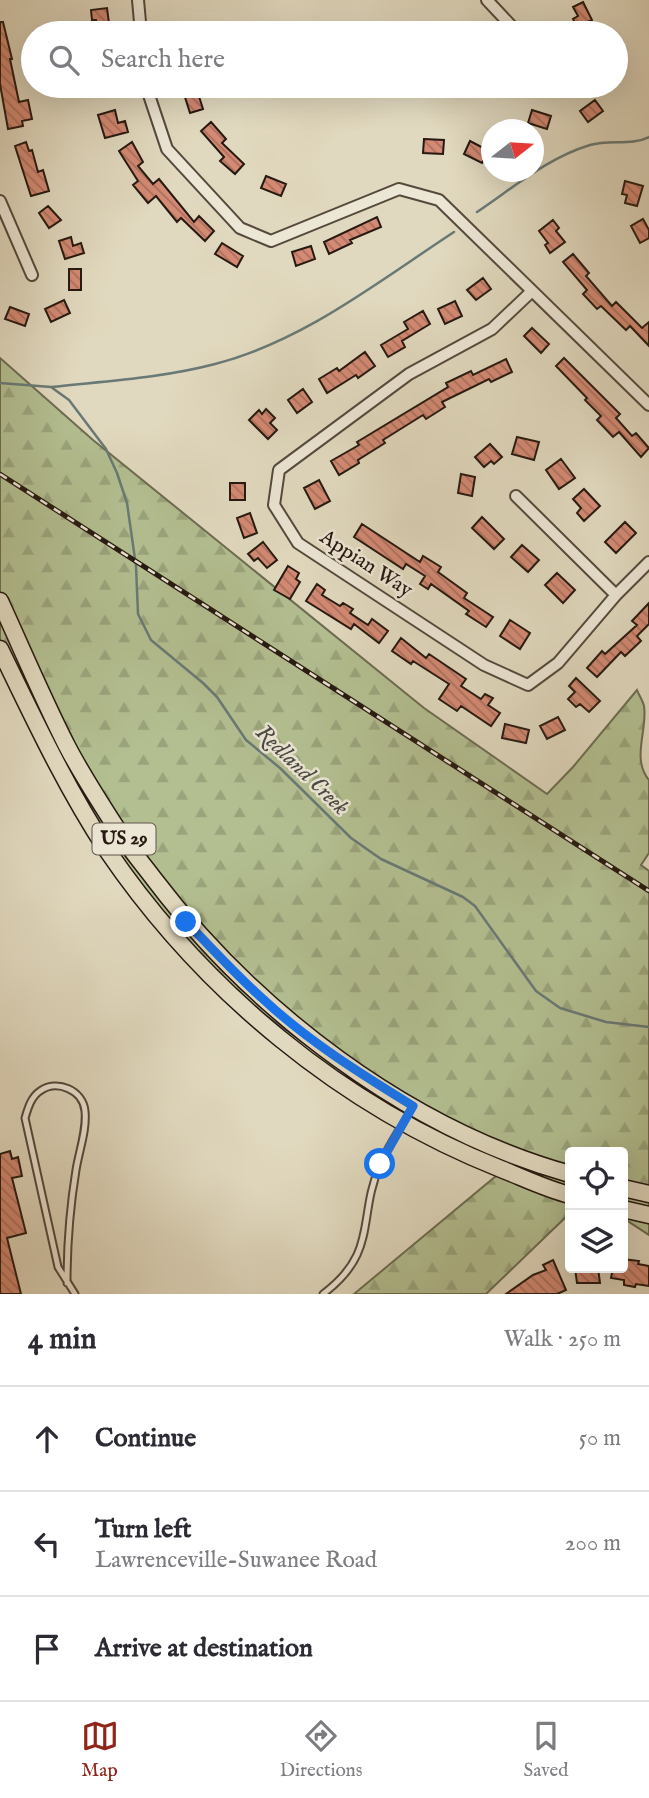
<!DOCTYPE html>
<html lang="en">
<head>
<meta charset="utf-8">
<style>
  :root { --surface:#fff; --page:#f7f7f7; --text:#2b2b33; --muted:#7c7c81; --line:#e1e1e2; --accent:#8f2418 }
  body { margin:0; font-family:"IM FELL English",serif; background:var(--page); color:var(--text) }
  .controls { position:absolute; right:21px; bottom:21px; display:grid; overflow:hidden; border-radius:7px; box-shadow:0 7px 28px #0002 }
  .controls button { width:63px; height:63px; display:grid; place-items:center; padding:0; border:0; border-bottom:2px solid var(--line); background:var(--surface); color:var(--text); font:35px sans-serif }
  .compass { position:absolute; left:481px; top:119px; width:63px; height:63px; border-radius:50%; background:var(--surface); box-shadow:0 7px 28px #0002; rotate:73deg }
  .stop { position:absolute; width:21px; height:21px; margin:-16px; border:5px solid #1a73e8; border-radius:50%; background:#fff }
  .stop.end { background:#1a73e8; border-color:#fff; box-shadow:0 2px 7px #0008 }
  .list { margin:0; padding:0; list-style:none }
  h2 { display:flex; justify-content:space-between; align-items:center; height:91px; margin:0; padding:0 28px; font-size:30px }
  h2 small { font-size:23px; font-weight:400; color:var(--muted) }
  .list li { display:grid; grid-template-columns:46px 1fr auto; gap:21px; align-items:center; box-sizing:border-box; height:105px; padding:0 28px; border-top:2px solid var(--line) }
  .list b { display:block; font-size:26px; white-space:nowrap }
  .list p { margin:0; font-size:23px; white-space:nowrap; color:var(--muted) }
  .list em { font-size:23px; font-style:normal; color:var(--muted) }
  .icon { flex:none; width:38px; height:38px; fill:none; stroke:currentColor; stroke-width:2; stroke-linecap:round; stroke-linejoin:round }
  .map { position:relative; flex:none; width:649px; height:1294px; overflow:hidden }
  .search { position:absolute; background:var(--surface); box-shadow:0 7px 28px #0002; left:21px; right:21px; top:21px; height:77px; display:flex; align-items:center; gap:18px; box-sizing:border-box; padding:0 24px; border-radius:38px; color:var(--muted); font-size:26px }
  .sheet { height:406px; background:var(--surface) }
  nav { display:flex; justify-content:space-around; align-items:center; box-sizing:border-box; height:98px; border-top:2px solid var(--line); background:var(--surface); font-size:19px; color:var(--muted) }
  nav a { display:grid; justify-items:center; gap:4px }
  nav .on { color:var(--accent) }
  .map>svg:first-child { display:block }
</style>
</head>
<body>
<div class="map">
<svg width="649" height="1294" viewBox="0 0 649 1294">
  <defs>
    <pattern id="forest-firs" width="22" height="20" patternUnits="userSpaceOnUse" patternTransform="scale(1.75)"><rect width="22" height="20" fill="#b3bf91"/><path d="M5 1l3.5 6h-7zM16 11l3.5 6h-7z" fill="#9aa47c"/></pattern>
    <pattern id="building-back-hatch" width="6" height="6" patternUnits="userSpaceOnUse" patternTransform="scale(1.75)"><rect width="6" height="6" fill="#d48a74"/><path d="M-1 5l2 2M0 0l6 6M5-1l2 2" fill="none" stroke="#ac705e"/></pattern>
  </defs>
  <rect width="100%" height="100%" fill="#e1d9bf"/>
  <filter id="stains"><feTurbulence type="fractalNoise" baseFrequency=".00286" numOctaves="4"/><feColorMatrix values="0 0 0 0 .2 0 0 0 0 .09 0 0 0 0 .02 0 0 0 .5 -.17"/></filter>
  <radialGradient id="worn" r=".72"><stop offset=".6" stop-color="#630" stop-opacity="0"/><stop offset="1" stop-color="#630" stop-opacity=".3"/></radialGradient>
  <path fill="url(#forest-firs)" stroke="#6c6c51" stroke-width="2" d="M0 358 93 440 424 708 547 794 573 767 637 690C639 695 643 701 644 706 648 729 631 759 649 780V853L641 865 649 871V1235L623 1218V1152H570V1213L486 1294H354L508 1166 437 1139 175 950 0 658Z"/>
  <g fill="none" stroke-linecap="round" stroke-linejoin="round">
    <path stroke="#697976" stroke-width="2.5" d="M477 212C513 188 547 158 590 145 609 139 631 146 649 137
      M0 383 51 387 69 400 106 449 117 473 127 503 136 566 138 614 151 640 203 683 217 697 246 740 280 768 351 838 381 859 463 897 475 906 536 991 560 1008 606 1022 649 1027
      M51 387C106 381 162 378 215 364 304 341 379 281 454 232"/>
  </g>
  <path fill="url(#building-back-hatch)" stroke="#261911" stroke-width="2" d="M583 2 592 20 577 27 573 19 578 16 573 7Z
    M107 8 110 31 98 32 96 20H92L91 10Z
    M0 22H3L12 59H10L19 102 28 100 32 119 22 121 23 126 8 129 0 84Z
    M196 87 203 109 190 113 183 91Z
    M595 100 603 111 588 122 580 111Z
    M115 110 118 123 125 121 128 132 105 138 98 115Z
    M532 110 551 116 547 129 528 123Z
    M211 122 226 139 222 143 244 164 235 174 220 161 224 157 201 131Z
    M424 139 444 140 443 154 423 153Z
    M470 141 489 151 482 163 464 154Z
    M26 142 29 151 32 150 38 172 43 170 49 191 31 196 15 146Z
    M132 142 143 162 138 166 153 184 159 179 194 222 199 216 214 231 205 241 181 218 177 222 156 196 148 203 133 185 138 181 119 151Z
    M266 176 286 184 281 196 261 188Z
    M625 181 643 186 637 206 625 203 627 195 622 194Z
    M48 206 61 220 49 228 39 213Z
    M377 217 381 227 350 240 352 243 329 254 324 242Z
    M643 219 649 230V238L640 243 631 226Z
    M553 220 559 228 556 231 565 242 550 253 545 245 548 243 539 231Z
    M71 237 73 246 81 243 84 253 65 259 59 241Z
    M222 243 243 256 237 267 215 254Z
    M311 246 315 259 296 266 292 252Z
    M573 254 589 273 586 276 612 306 616 302 642 328 649 322V346L630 326 626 330 601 306 597 309 583 294 587 290 563 262Z
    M69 269H81V290H69Z
    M483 278 491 289 476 300 467 290Z
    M64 300 70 313 51 322 45 309Z
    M455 301 462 316 445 324 438 309Z
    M10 307 29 314 25 326 5 319Z
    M423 311 430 324 402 341 405 347 388 357 381 345 408 329 404 322Z
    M532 328 549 344 541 353 524 336Z
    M365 352 375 366 358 378 356 375 327 393 319 379 337 368 339 371Z
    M564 358 620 414 616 418 632 436 636 433 649 448 641 457 619 432 613 437 597 420 601 416 585 400 587 398 556 366Z
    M506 359 512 372 491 382 489 379 442 402 445 407 426 419 423 415 383 440 385 443 358 460 359 463 339 475 331 461 359 445 357 442 448 387 446 383 471 371 473 375Z
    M303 389 312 402 297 413 288 400Z
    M266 409 275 418 270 423 277 430 268 439 249 420 259 410 262 414Z
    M517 437 539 442 534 460 512 454Z
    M490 444 502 457 494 464 491 461 484 467 475 457Z
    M561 459 575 478 559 489 546 470Z
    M461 474 475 477 472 496 458 493Z
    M319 480 330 501 315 509 304 488Z
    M230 483H245V500H230Z
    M584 489 600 506 584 521 577 513 581 508 573 499Z
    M250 513 257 533 244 538 237 518Z
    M482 517 504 539 494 549 472 528Z
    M625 522 636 533 616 553 605 542Z
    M362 524 420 562 423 556 441 567 438 572 467 593 464 598 493 617 486 627 466 614 469 611 431 584 428 589 420 584 425 576 406 564 403 569 354 537Z
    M263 542 277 560 267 568 258 558 254 561 248 554Z
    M522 545 539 560 528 572 511 557Z
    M288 566 299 573 296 579 300 582 290 599 274 590Z
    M557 573 575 590 563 603 545 585Z
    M317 584 325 590 322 595 340 606 343 603 353 609 350 613 368 625 372 619 388 631 379 643 354 624 351 629 306 601Z
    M649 603V624L637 636 641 641 625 656 621 652 597 677 587 668 602 651 605 654 637 625 632 621Z
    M510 620 530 633 520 649 500 636Z
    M401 638 426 658 429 654 466 679 461 686 481 699 485 694 493 698 488 705 500 713 491 726 461 706 457 711 439 699 449 684 413 661 411 664 392 651Z
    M576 678 600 701 589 712 580 704 576 707 568 699 575 692 569 686Z
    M558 717 565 730 547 739 540 726Z
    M505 724 529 730 526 743 502 738Z
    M10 1151 12 1159 18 1157 22 1176 12 1178 26 1233 7 1238 21 1294H0V1154Z
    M623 1259 639 1261 638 1264 649 1266V1286L636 1284 635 1287 624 1285V1280L611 1278 613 1268H623Z
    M553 1260 566 1290 557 1294H506L533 1275 546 1270 543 1265Z
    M575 1268H598L600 1283H577Z"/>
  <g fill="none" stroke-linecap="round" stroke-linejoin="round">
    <defs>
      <path id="service" d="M67 1283C67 1245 70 1207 76 1170 79 1151 87 1130 85 1111 83 1090 57 1079 40 1091 31 1097 28 1108 25 1118L58 1267 75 1294
        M323 1294C379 1252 357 1218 380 1165 388 1146 401 1127 412 1109"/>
      <path id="minor" d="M138 0 141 33
        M487 0 518 33
        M146 86 167 149 240 228 271 241 399 189 439 200 649 405
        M0 201 32 275
        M531 292 492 329 409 374 279 470 274 505 298 543 484 665 528 685 558 663 616 595 649 562
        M516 496 616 595"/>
      <path id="primary" d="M0 601C22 649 43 699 67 746 82 775 101 804 119 832 129 848 142 863 154 879 254 1011 408 1129 570 1174
        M0 649C33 717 65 786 107 850 203 991 342 1106 501 1169 524 1178 546 1189 570 1195
        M623 1188 649 1194
        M623 1209 649 1215"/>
    </defs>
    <use href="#service" stroke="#55493c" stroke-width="9"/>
    <use href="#minor" stroke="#55493c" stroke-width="14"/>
    <use href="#primary" stroke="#261911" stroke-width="19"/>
    <use href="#service" stroke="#ece6d5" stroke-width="5"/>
    <use href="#minor" stroke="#ece6d5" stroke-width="10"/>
    <use href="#primary" stroke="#e1d9bf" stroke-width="16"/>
    <defs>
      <path id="rail" d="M0 474 649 891"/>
    </defs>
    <use href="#rail" stroke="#261911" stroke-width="5"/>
    <use href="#rail" stroke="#ece6d5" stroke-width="2.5" stroke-dasharray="8" stroke-linecap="butt"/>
  </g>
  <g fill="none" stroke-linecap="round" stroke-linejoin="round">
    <path stroke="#1a73e8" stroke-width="9" d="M186 922C212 948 236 975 263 999 308 1041 361 1074 413 1106L380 1164"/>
  </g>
  <g text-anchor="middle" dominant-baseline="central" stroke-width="5" stroke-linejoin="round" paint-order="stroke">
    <rect fill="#ece6d5" stroke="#61564c" stroke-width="2" x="92.5" y="823.5" width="63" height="31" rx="5"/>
    <g font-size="19" font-weight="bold" fill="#261911">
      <text x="124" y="839">US 29</text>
    </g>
    <g font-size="21" fill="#261911" stroke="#ece6d5">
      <text transform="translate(366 564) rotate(33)">Appian Way</text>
    </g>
    <g font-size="23" font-style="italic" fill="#484943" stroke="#ece6d5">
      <text transform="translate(302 770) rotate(44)">Redland Creek</text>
    </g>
  </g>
  <rect width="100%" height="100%" filter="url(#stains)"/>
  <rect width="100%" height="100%" fill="url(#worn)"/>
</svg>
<div class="controls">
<button><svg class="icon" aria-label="locate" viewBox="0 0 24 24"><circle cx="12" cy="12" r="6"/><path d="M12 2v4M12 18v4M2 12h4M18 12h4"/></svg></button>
<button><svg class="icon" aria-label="layers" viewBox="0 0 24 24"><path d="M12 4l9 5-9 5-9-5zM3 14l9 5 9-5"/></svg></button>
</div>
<svg class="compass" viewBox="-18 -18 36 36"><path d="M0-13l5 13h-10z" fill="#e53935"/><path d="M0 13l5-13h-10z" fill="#7c7c81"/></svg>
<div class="stop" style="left:380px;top:1164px"></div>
<div class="stop end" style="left:186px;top:922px"></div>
<div class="search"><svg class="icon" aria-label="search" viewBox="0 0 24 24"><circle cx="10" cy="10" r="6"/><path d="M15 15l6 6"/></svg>Search here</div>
</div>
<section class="sheet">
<h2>4 min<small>Walk · 250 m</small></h2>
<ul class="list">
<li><svg class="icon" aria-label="ahead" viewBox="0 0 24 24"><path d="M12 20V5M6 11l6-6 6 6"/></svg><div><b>Continue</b></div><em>50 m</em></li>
<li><svg class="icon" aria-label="left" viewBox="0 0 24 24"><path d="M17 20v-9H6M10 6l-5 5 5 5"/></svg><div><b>Turn left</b><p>Lawrenceville-Suwanee Road</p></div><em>200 m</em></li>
<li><svg class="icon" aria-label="arrive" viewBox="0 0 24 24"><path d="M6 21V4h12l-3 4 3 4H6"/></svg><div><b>Arrive at destination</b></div></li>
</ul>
</section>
<nav>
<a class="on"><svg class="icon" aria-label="map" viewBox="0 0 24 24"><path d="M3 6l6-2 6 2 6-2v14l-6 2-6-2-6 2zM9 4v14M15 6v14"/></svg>Map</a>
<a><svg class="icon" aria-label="directions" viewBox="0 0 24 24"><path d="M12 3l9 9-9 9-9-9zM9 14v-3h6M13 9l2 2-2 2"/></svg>Directions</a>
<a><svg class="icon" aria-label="saved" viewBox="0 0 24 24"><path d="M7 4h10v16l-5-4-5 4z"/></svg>Saved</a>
</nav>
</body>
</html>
